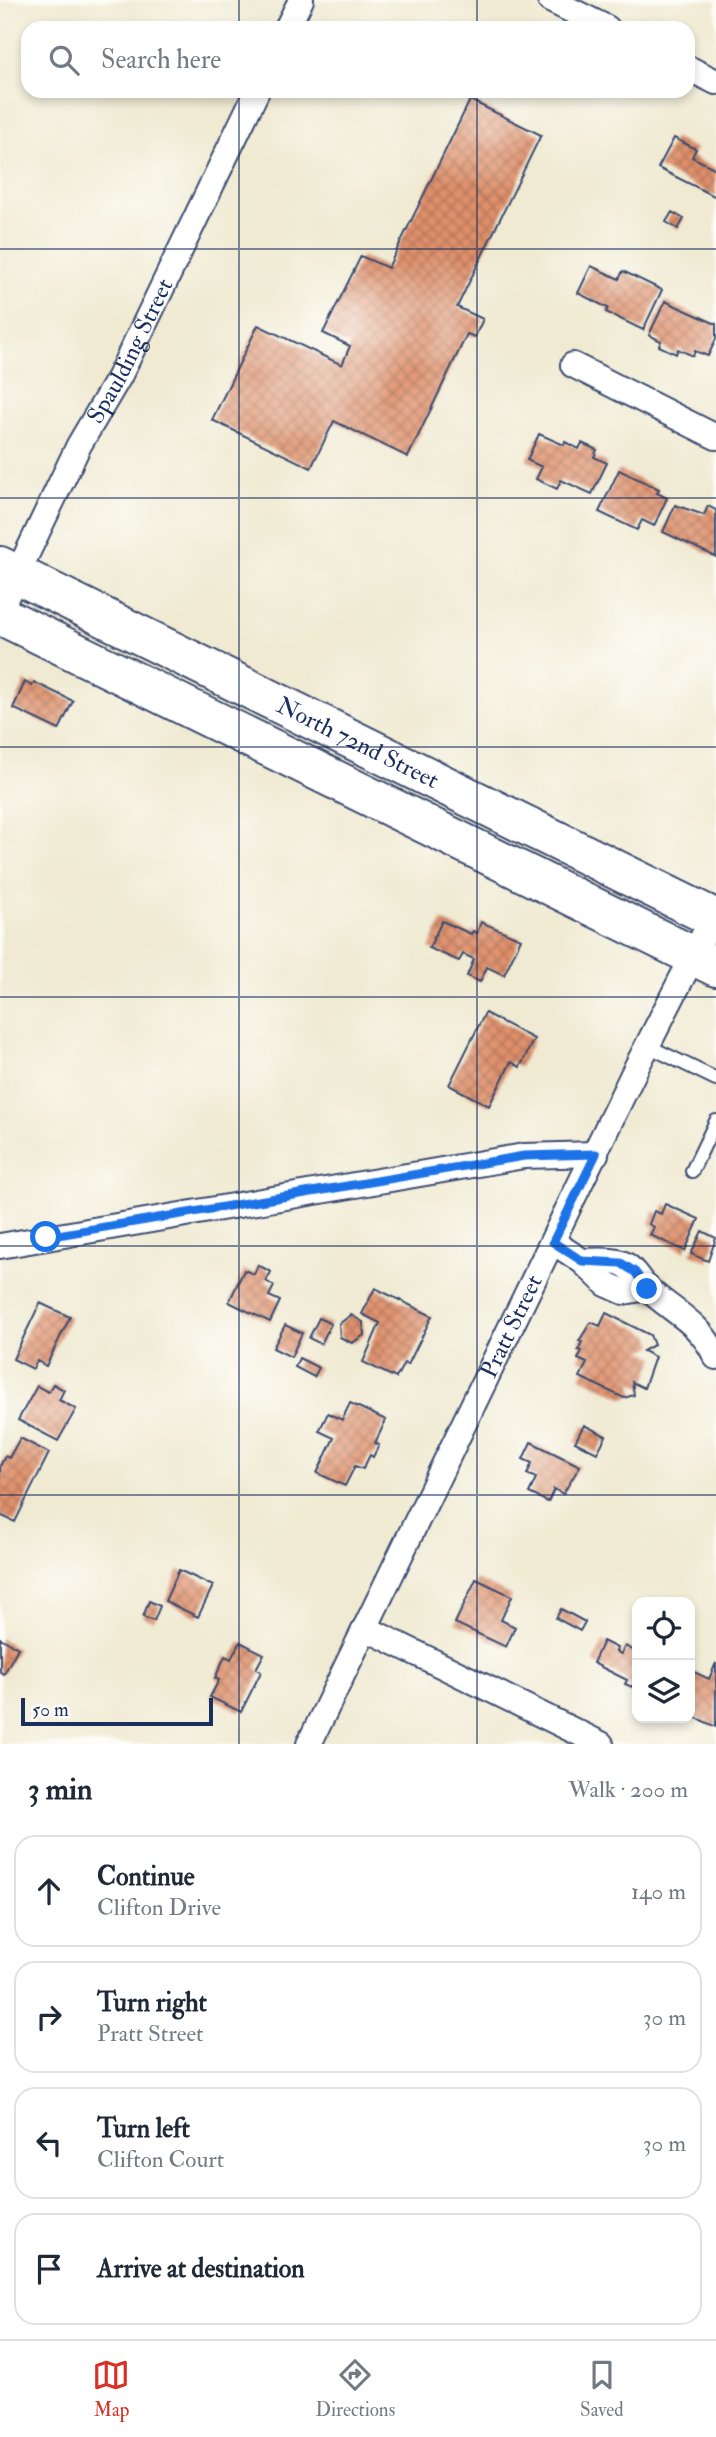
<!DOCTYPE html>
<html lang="en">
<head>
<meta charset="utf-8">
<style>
  :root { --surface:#fff; --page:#f6f6f7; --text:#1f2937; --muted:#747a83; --line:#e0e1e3; --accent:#d93025 }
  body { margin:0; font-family:"IM FELL Double Pica",serif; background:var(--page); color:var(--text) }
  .controls { position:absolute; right:21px; bottom:21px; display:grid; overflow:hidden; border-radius:14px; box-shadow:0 4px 10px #0003 }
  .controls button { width:63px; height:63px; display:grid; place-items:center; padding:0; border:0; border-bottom:2px solid var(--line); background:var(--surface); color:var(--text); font:35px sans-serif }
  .scale { position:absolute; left:21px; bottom:18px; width:192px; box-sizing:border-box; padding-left:7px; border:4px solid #1b2f5e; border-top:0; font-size:19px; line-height:24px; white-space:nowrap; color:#1b2f5e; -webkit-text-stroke:5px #fdfcf7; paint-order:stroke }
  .stop { position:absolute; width:21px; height:21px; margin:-16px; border:5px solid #1a73e8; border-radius:50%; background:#fff }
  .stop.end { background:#1a73e8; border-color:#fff; box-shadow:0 2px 7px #0008 }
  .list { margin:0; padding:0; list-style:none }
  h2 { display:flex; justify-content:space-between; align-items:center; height:91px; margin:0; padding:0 28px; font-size:30px }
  h2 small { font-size:23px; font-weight:400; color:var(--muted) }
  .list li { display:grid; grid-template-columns:46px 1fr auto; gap:21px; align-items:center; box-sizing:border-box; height:112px; margin:0 14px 14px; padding:0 14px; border:2px solid var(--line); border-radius:21px }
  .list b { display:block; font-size:26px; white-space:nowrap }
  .list p { margin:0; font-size:23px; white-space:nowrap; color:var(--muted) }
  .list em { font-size:23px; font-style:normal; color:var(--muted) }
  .icon { flex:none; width:38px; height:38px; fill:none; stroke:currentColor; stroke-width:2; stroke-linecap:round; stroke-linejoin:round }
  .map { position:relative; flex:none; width:716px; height:1744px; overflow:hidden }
  .search { position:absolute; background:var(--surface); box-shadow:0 4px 10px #0003; left:21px; right:21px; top:21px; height:77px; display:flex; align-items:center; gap:18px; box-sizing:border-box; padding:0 24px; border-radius:21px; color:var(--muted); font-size:26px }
  .sheet { height:595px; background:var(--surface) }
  nav { display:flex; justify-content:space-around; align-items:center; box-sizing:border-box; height:98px; border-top:2px solid var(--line); background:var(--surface); font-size:19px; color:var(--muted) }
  nav a { display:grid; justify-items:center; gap:4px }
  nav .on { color:var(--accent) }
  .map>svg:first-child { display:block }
</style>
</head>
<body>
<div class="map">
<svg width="716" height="1744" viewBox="0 0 716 1744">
  <defs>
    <pattern id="building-cross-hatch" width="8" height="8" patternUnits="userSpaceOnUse" patternTransform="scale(1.75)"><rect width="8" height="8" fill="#df906a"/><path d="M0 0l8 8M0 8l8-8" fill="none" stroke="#b4765a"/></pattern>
  </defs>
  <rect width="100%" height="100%" fill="#fdfcf7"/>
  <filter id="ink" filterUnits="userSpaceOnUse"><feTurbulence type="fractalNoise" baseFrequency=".0143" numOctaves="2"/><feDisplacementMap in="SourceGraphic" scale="14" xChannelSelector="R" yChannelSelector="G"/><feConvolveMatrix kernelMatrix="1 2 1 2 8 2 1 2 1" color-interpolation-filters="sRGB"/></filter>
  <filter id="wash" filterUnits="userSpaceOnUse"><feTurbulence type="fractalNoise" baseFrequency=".00686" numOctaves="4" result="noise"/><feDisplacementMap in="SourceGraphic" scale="28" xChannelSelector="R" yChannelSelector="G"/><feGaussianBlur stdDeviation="1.57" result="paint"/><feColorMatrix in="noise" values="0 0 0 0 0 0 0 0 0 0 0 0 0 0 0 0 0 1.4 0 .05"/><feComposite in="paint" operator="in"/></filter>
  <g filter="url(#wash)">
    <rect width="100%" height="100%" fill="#f0ead2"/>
    <g id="blocks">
      <path fill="url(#building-cross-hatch)" d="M470 100 541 135 457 307 483 319 475 337 467 334 408 457 334 421 311 468 212 420 258 325 342 365 350 346 323 333 361 256 388 268Z
        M674 138 696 149 692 157 716 169V197L658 168Z
        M672 212 684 219 678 229 666 222Z
        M591 266 619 279 623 271 662 290 643 330 606 312 608 308 578 293Z
        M665 301 716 324V339L708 356 695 351 693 356 678 349 676 354 659 346 661 341 649 335Z
        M539 434 564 445 565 442 579 449 582 443 597 450 594 457 607 463 592 494 561 480 557 489 536 479 542 467 527 460Z
        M619 470 659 489 657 493 667 498 654 526 642 520 637 530 599 512Z
        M675 505 704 515 708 506 716 510V557L663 532Z
        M25 682 32 686 34 682 73 701 59 730 13 708Z
        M442 921 471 934 473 931 477 933 481 922 521 939 504 975 487 967 480 982 467 976 474 959 463 954 459 961 429 948Z
        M485 1013 534 1039 520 1067 511 1062 489 1106 449 1085Z
        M665 1204 699 1219 685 1251 650 1235 654 1227 649 1224 654 1211 661 1214Z
        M702 1231 716 1238 708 1261 691 1254Z
        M258 1265 271 1272 266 1281 274 1286 269 1296 280 1301 270 1322 229 1302 244 1270 254 1274Z
        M375 1288 432 1316 408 1365 404 1363 396 1378 363 1362 380 1323 362 1314Z
        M40 1303 70 1317 46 1366 37 1361 33 1369 13 1359Z
        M606 1313 650 1335 654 1345 643 1351 655 1357 644 1388 632 1382 634 1395 624 1398 580 1377 587 1363 578 1359 582 1351 578 1350 582 1342 579 1341 591 1322 600 1326Z
        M351 1315 363 1322 364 1335 352 1343 340 1337 339 1324Z
        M319 1318 331 1324 321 1344 309 1338Z
        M285 1325 302 1333 291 1357 273 1348Z
        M299 1358 319 1368 314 1377 295 1367Z
        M53 1384 64 1390 59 1400 76 1409 58 1441 18 1420 37 1386 48 1392Z
        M350 1403 386 1420 375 1443 379 1445 373 1457 370 1455 363 1469 355 1466 345 1486 317 1473 334 1438 319 1431 328 1413 342 1420Z
        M584 1425 606 1436 597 1453 575 1442Z
        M20 1438 49 1453 15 1522 0 1515V1466L5 1456 9 1458Z
        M531 1442 580 1466 563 1494 554 1489 548 1502 529 1493 536 1478 527 1474 532 1463 523 1459Z
        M179 1570 213 1586 198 1617 165 1601Z
        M476 1579 512 1596 501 1620 515 1627 506 1647 455 1623Z
        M149 1601 160 1606 154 1621 143 1617Z
        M561 1609 585 1622 580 1631 556 1618Z
        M0 1638 18 1648 4 1674 0 1672Z
        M603 1641 617 1648 616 1651 621 1654 625 1646 637 1652V1685L634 1683 632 1687 625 1684 627 1680 593 1663Z
        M240 1642 264 1654 256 1669 261 1672 241 1712 210 1697 219 1680 215 1678 225 1656 231 1659Z
        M716 1663V1727L690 1715 693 1708 690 1707V1670L709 1679Z"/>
    </g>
  </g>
  <g filter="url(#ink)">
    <use href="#blocks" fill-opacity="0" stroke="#3b4b6f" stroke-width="2"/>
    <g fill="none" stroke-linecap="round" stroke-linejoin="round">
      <defs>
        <path id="lane" d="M648 1046 716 1079
          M692 1171 716 1121"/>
        <g id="street">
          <path d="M550 0 607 28"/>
          <path d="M287 28 301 0"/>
          <path d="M688 68 716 82"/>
          <path d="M573 365 716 437"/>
          <path id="s1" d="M0 610 79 445 119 377 257 91"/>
          <path d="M553 1242 582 1261 606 1284 624 1292 647 1288"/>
          <path d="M0 1246 524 1156 596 1154"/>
          <path d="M582 1261C594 1261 610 1259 621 1263 634 1267 638 1281 648 1289 674 1313 700 1322 716 1357"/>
          <path d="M365 1628 601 1744"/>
          <path id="s2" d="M309 1744 635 1070 716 911"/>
        </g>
        <g id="primary">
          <path id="s3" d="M0 566 716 919"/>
          <path d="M0 615 716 967"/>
        </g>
      </defs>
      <use href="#lane" stroke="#3b4b6f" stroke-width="16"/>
      <use href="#street" stroke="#3b4b6f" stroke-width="28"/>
      <use href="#primary" stroke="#3b4b6f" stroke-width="42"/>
      <use href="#lane" stroke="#fff" stroke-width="12"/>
      <use href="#street" stroke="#fff" stroke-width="24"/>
      <use href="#primary" stroke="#fff" stroke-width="38"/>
    </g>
  </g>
  <g fill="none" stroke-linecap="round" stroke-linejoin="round" filter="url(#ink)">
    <path stroke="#1a73e8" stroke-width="9" d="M46 1237 524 1156 596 1154 553 1242 582 1261 621 1263 635 1272 647 1289"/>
  </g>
  <path fill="none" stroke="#1b2f5e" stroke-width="2" stroke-opacity="0.55" d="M239 0V28M477 0V28M239 91V1744M477 91V1744M0 249H716M0 498H716M0 747H716M0 997H716M0 1246H716M0 1495H716"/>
  <g text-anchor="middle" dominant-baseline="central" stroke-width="5" stroke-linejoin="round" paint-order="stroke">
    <g font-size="24" fill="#1b2f5e" stroke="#fdfcf7">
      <text stroke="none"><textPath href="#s1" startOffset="290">Spaulding Street</textPath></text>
      <text stroke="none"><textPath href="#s3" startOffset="399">North 72nd Street</textPath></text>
      <text stroke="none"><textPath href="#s2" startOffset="464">Pratt Street</textPath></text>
    </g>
  </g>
</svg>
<div class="controls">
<button><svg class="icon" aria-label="locate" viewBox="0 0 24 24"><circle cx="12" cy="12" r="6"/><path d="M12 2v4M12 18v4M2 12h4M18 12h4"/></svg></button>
<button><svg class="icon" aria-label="layers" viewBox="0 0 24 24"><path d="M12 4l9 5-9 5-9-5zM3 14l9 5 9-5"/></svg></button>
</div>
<div class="scale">50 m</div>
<div class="stop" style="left:46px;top:1237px"></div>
<div class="stop end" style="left:647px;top:1289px"></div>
<div class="search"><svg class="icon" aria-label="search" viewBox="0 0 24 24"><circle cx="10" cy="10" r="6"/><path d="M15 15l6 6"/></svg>Search here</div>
</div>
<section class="sheet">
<h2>3 min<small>Walk · 200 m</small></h2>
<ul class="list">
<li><svg class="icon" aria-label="ahead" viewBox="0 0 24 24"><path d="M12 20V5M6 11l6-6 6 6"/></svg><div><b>Continue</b><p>Clifton Drive</p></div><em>140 m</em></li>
<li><svg class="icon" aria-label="right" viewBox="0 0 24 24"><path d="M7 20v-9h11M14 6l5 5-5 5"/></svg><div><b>Turn right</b><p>Pratt Street</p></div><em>30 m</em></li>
<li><svg class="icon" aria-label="left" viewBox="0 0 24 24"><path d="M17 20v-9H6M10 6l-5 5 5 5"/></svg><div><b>Turn left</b><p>Clifton Court</p></div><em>30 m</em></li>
<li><svg class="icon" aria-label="arrive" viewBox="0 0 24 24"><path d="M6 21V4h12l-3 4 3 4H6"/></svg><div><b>Arrive at destination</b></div></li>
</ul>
</section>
<nav>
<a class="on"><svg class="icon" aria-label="map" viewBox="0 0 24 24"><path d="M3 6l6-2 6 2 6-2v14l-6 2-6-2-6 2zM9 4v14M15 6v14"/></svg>Map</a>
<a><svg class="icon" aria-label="directions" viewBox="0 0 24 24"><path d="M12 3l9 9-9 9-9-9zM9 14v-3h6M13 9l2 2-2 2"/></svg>Directions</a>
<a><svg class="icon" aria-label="saved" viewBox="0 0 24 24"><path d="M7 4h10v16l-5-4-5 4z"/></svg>Saved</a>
</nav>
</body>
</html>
